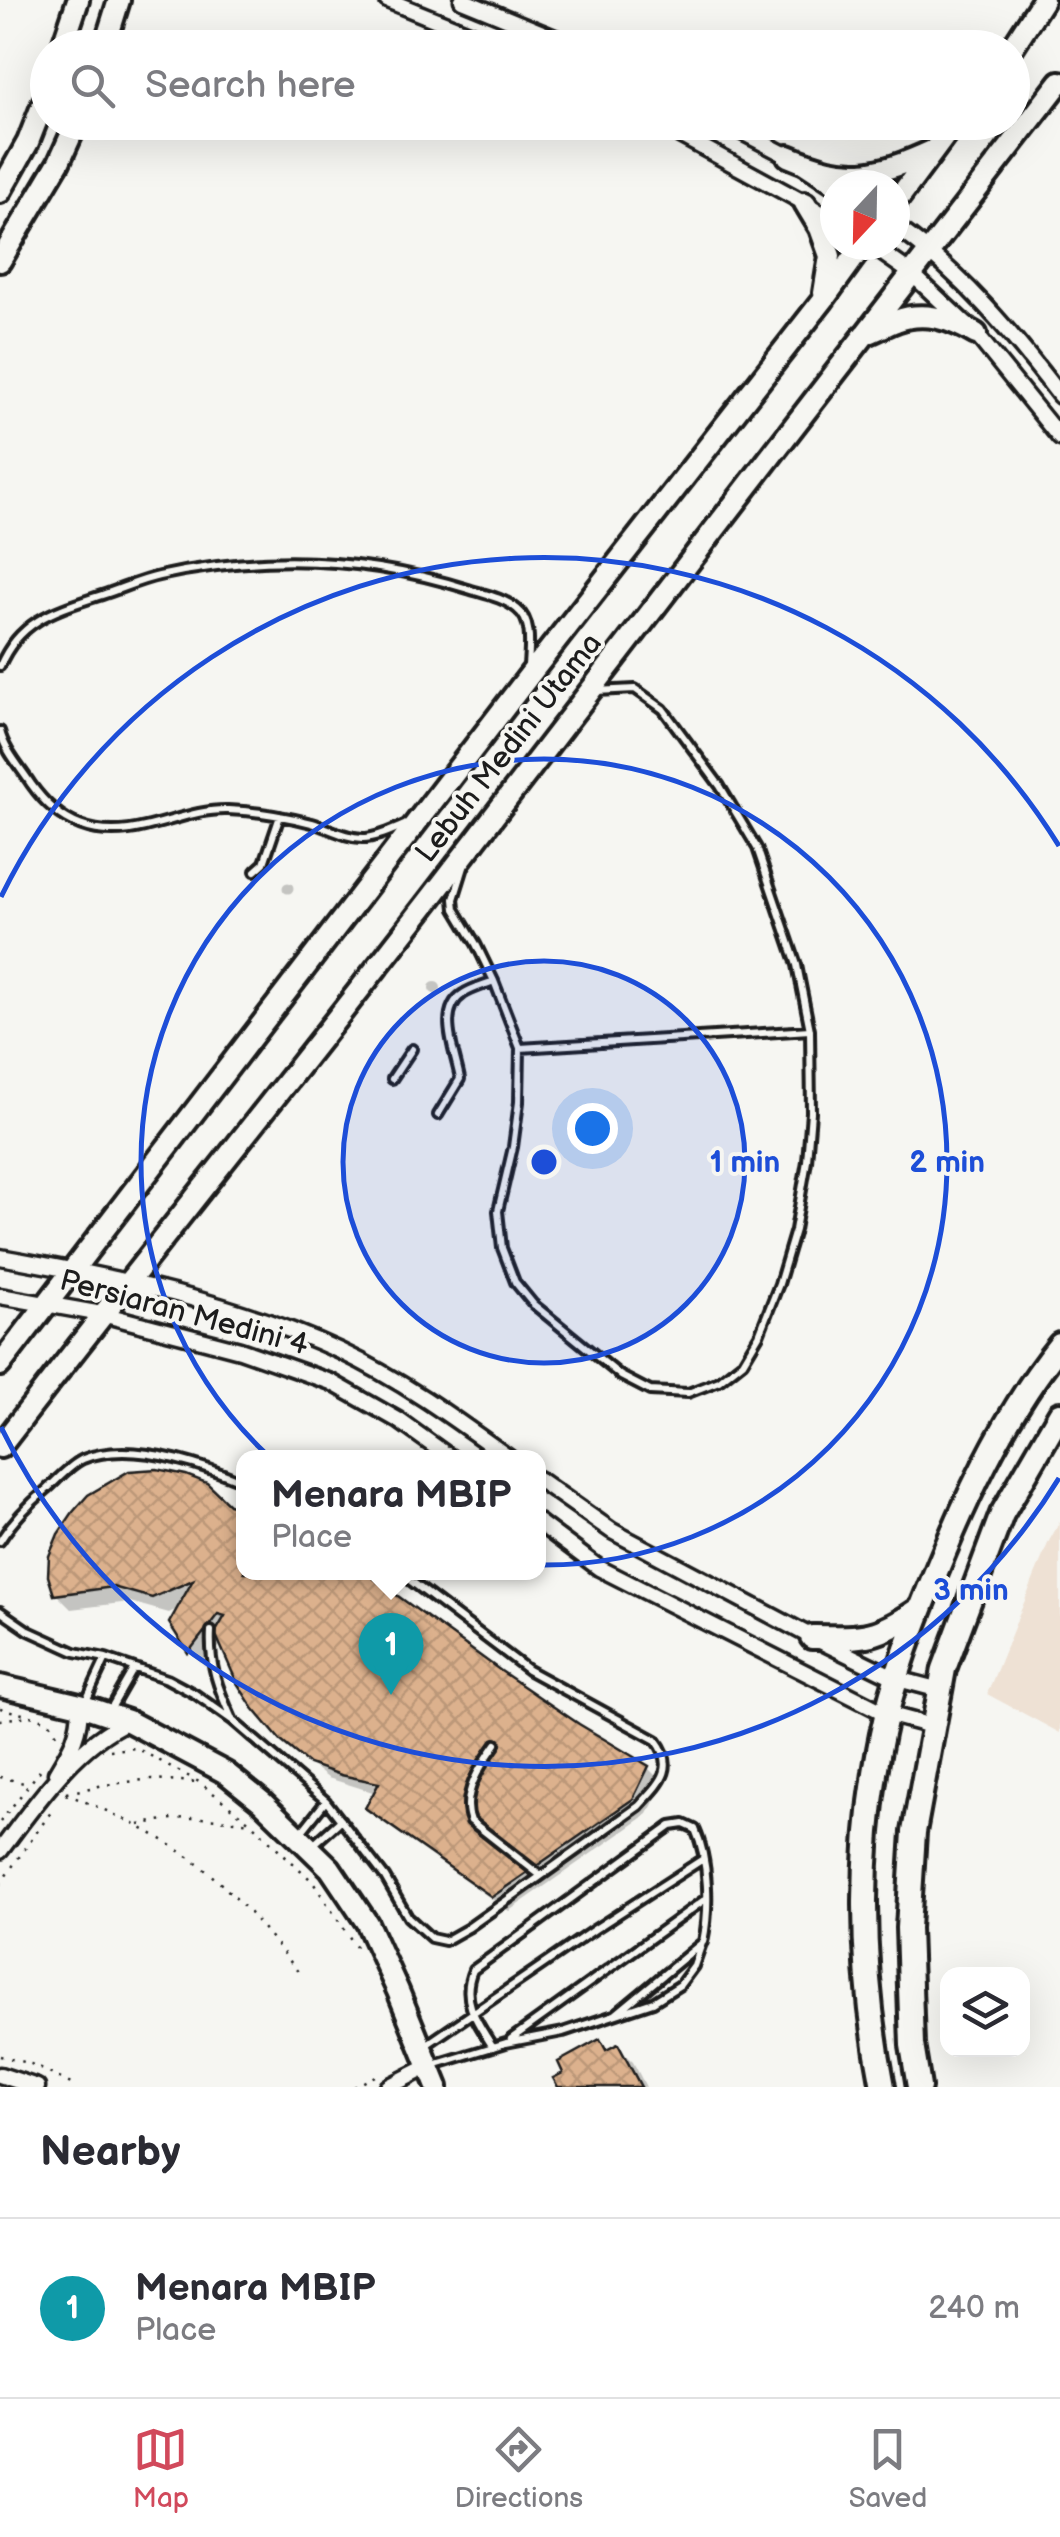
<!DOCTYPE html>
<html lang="en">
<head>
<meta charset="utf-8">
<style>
  :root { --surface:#fff; --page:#f7f7f7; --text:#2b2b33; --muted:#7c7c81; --line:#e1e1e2; --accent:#d1495b }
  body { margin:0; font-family:"Balsamiq Sans",sans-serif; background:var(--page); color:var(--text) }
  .controls { position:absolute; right:30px; bottom:30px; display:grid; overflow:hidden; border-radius:20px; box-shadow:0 10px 40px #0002 }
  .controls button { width:90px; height:90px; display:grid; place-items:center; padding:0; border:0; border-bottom:2px solid var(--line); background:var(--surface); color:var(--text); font:50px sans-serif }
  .compass { position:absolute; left:820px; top:170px; width:90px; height:90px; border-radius:50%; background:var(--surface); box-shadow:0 10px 40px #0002; rotate:202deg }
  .you { position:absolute; left:592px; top:1128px; width:35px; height:35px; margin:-25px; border:8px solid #fff; border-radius:50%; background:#1a73e8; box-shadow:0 0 0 15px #1a73e833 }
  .badge { display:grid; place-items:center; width:65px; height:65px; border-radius:50%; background:var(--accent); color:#fff; font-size:32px; font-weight:700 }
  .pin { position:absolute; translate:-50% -82px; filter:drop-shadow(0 2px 5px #0008) }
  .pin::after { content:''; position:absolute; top:52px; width:35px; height:30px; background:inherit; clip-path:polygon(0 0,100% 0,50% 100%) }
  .popup { position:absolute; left:236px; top:1450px; width:310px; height:130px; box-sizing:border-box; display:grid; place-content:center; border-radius:20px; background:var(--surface); filter:drop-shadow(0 2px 8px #0005); font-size:32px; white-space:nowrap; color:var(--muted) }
  .popup b { font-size:38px; color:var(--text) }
  .popup::after { content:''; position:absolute; left:50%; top:100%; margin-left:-20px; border:20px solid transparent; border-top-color:var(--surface) }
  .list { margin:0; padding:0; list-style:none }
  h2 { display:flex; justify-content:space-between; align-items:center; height:130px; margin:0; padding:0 40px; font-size:42px }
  h2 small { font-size:32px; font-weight:400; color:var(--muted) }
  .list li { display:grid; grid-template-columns:65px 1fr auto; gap:30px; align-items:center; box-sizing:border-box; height:180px; padding:0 40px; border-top:2px solid var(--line) }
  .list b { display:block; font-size:38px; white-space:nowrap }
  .list p { margin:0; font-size:32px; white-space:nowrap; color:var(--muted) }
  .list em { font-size:32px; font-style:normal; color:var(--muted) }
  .icon { flex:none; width:55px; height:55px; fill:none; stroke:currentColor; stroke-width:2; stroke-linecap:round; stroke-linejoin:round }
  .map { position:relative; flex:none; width:1060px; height:2087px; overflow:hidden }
  .search { position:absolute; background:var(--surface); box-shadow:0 10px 40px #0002; left:30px; right:30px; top:30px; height:110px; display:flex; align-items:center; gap:25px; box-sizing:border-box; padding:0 35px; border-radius:55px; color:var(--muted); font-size:38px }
  .sheet { height:310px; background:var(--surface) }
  nav { display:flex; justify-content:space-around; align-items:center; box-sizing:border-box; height:140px; border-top:2px solid var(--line); background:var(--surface); font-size:28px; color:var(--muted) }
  nav a { display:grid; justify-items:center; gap:5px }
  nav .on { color:var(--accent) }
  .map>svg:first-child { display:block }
</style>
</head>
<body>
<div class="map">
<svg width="1060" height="2087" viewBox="0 0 1060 2087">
  <defs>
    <pattern id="building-cross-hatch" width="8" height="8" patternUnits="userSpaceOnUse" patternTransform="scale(2.5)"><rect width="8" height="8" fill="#dcb18d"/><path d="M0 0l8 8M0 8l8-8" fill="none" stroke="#bc9879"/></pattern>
  </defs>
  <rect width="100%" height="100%" fill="#f6f6f2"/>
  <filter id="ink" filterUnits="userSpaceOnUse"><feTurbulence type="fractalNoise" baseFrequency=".01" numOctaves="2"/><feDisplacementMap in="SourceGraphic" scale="20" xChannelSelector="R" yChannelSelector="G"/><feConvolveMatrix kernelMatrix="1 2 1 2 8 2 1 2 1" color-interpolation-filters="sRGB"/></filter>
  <g filter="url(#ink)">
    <path fill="#eee1d4" d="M1060 1522V1733L987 1694 1049 1541Z"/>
    <path fill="#0003" d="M282.5 888a5.5 5.5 0 1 1 11 0a5.5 5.5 0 1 1-11 0Z
      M429 988a6 6 0 1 1 12 0a6 6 0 1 1-12 0Z
      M244 1572 499 1673 648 1768 663 1783 648 1814 509 1911 384 1823 368 1808 376 1793 328 1778 299 1756 283 1740 222 1643 205 1666 190 1652 172 1623 181 1607 169 1613 130 1602 71 1609 56 1594 51 1576Z
      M600 2042 609 2052 617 2047 633 2062 646 2087H561Z"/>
    <path fill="url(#building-cross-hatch)" stroke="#1c1c1c" stroke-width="2.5" d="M157 1469 186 1475 207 1483 229 1504 244 1508V1572H365L501 1671 579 1724 649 1766 633 1799 492 1897 365 1808 379 1783 341 1775 309 1764 281 1741 253 1708 237 1683 215 1633 225 1616 218 1614 188 1653 169 1623 193 1580 152 1598 113 1587 54 1595 48 1576 49 1556 58 1534 73 1512 88 1495 129 1471Z
      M600 2039 606 2050 618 2044 641 2087H558L553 2078 563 2073 558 2062Z"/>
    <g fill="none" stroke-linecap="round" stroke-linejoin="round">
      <defs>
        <path id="lane" d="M0 666C20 619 57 610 102 595 121 589 140 580 159 576 262 553 367 557 468 589 484 594 504 598 517 609 533 621 529 648 528 666
          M0 731C5 751 20 767 31 784 60 825 96 839 145 827 172 821 200 809 228 810 255 811 285 816 312 823 329 828 345 838 363 838 377 838 394 829 407 824
          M464 867 454 899 455 909 476 944 494 981 520 1048 519 1102 513 1147 498 1211 502 1248 515 1282 533 1304 621 1376 650 1391 688 1393 719 1381 743 1362 759 1335 779 1284 795 1230 807 1161 811 1112 810 1030 797 965 757 848 720 786 663 709 635 689 596 691
          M255 871 264 863 280 816
          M520 1048 810 1030
          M392 1079 412 1049
          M438 1115 460 1079C456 1054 436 1011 463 994 472 988 484 985 494 981
          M0 1541C13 1520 28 1505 47 1489 58 1479 70 1465 83 1459 129 1440 200 1464 244 1482
          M0 1611 29 1631 75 1652 106 1658 167 1679 195 1694 232 1720 326 1801 385 1877 408 1917 431 1938 445 1941 468 1928 639 1806C659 1784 678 1769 656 1740L528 1670 399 1572
          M211 1631C209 1665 218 1688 232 1719
          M86 1701 106 1658
          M110 1710 134 1668
          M496 1744C481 1765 460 1795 471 1821L541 1876
          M299 1835 326 1801
          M312 1846 341 1820
          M511 2039 707 1898
          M426 2045 595 1929 703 1859
          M493 2047C477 2022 460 2000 473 1970L671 1826 684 1824 695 1829C709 1860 710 1909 703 1942L616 2014
          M430 2066 506 2043 563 2032 653 2002 680 1985 694 1966 702 1943"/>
        <path id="street" d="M387 0 506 48
          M462 0 579 48
          M656 122 805 203 835 222
          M723 122 788 156 835 187
          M895 226C960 271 1012 333 1060 396
          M871 245 911 273 976 334 1060 438
          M0 1257C115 1277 234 1302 340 1351 400 1379 455 1419 509 1458
          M0 1296 102 1314 240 1350 331 1382 398 1420 451 1458
          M538 1479 612 1531 812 1637 898 1679 940 1690
          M538 1522 599 1568 887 1714 932 1726
          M56 1773C71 1748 80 1734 80 1705
          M0 1851C35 1805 75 1745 128 1721
          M0 2075 37 2087
          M388 2087 429 2066"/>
        <path id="secondary" d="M62 48 78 0
          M104 48 119 0
          M1012 48 1043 0
          M788 156C849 182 875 177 934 150
          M0 192 28 142 48 91
          M805 203 820 228 830 256 824 293
          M895 203 955 122
          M0 261 59 162 77 122
          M864 335C875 331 885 325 896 321 924 310 951 319 976 334
          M0 1365 528 677 823 300 863 245
          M0 1447C143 1261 291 1079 434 894 643 623 850 352 1060 82
          M0 1686 80 1705 128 1721 226 1773 262 1802 330 1868 367 1923 398 1991 437 2087"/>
        <path id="primary" d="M812 1637C863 1638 877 1639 920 1609
          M883 2087C859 1965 858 1837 886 1716 901 1654 926 1595 951 1536 979 1471 1015 1400 1060 1345
          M919 2087 912 2045 908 1928 914 1832 944 1669 1002 1514 1060 1414"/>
      </defs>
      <use href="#lane" stroke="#1c1c1c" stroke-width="14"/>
      <use href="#street" stroke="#1c1c1c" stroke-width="21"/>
      <use href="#secondary" stroke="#1c1c1c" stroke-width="28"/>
      <use href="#primary" stroke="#1c1c1c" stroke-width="30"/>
      <path stroke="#1c1c1c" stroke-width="2.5" stroke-dasharray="2.5 8" stroke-linecap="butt" d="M0 1708 49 1721 58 1736
        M0 1720 29 1716
        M110 1750 136 1748 199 1782 251 1823 312 1881 356 1947
        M0 1777 28 1784
        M67 1793 104 1785 151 1779 197 1782
        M66 1794C117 1814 168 1838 210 1874 244 1903 272 1938 299 1973
        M0 1822 42 1768
        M139 1825C180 1815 209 1817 250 1823
        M0 1884 54 1808
        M0 2056 31 2064 77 2087
        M354 2087 375 2076"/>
      <use href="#lane" stroke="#f6f6f2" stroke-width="6"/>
      <use href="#street" stroke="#f6f6f2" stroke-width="14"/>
      <use href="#secondary" stroke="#f6f6f2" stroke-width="20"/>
      <use href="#primary" stroke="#f6f6f2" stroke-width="22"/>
    </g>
  </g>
  <circle cx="544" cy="1162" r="201" fill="#1d4ed8" fill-opacity=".12"/>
  <g fill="none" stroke="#1d4ed8" stroke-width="5">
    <circle cx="544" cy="1162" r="201"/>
    <circle cx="544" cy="1162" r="403"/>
    <path d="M1059 1478A604 604 0 0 1 1 1427M1 897A604 604 0 0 1 1059 846"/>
  </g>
  <g text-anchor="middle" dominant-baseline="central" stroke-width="8" stroke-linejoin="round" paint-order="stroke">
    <g font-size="30" fill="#1c1c1c" stroke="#f6f6f2">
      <text transform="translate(509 748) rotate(-52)">Lebuh Medini Utama</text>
      <text transform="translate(184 1313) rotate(15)">Persiaran Medini 4</text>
    </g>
  </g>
  <circle cx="544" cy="1162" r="15" fill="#1d4ed8" stroke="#f6f6f2" stroke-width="5"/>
  <g font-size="30" text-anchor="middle" font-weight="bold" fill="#1d4ed8" stroke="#f6f6f2" stroke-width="8" stroke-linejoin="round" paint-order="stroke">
    <text x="745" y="1172">1 min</text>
    <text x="947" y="1172">2 min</text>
    <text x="971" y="1600">3 min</text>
  </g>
</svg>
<div class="controls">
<button><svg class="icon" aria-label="layers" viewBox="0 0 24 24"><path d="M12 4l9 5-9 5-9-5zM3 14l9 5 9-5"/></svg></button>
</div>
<svg class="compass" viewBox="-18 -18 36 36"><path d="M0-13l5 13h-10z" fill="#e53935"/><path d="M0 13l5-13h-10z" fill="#7c7c81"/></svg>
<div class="you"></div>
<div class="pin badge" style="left:391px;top:1695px;background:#0f9aa8">1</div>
<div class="popup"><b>Menara MBIP</b>Place</div>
<div class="search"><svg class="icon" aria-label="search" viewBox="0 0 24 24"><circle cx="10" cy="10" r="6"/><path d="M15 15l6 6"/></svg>Search here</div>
</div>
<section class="sheet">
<h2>Nearby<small></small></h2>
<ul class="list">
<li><span class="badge" style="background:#0f9aa8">1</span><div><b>Menara MBIP</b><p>Place</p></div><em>240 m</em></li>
</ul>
</section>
<nav>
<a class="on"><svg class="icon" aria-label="map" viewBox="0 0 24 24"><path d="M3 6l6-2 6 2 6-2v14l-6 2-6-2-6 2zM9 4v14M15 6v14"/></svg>Map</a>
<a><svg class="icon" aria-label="directions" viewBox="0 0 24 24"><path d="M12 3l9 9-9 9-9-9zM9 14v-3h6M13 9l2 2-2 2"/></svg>Directions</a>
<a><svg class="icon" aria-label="saved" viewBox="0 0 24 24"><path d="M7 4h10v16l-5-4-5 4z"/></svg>Saved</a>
</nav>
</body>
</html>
